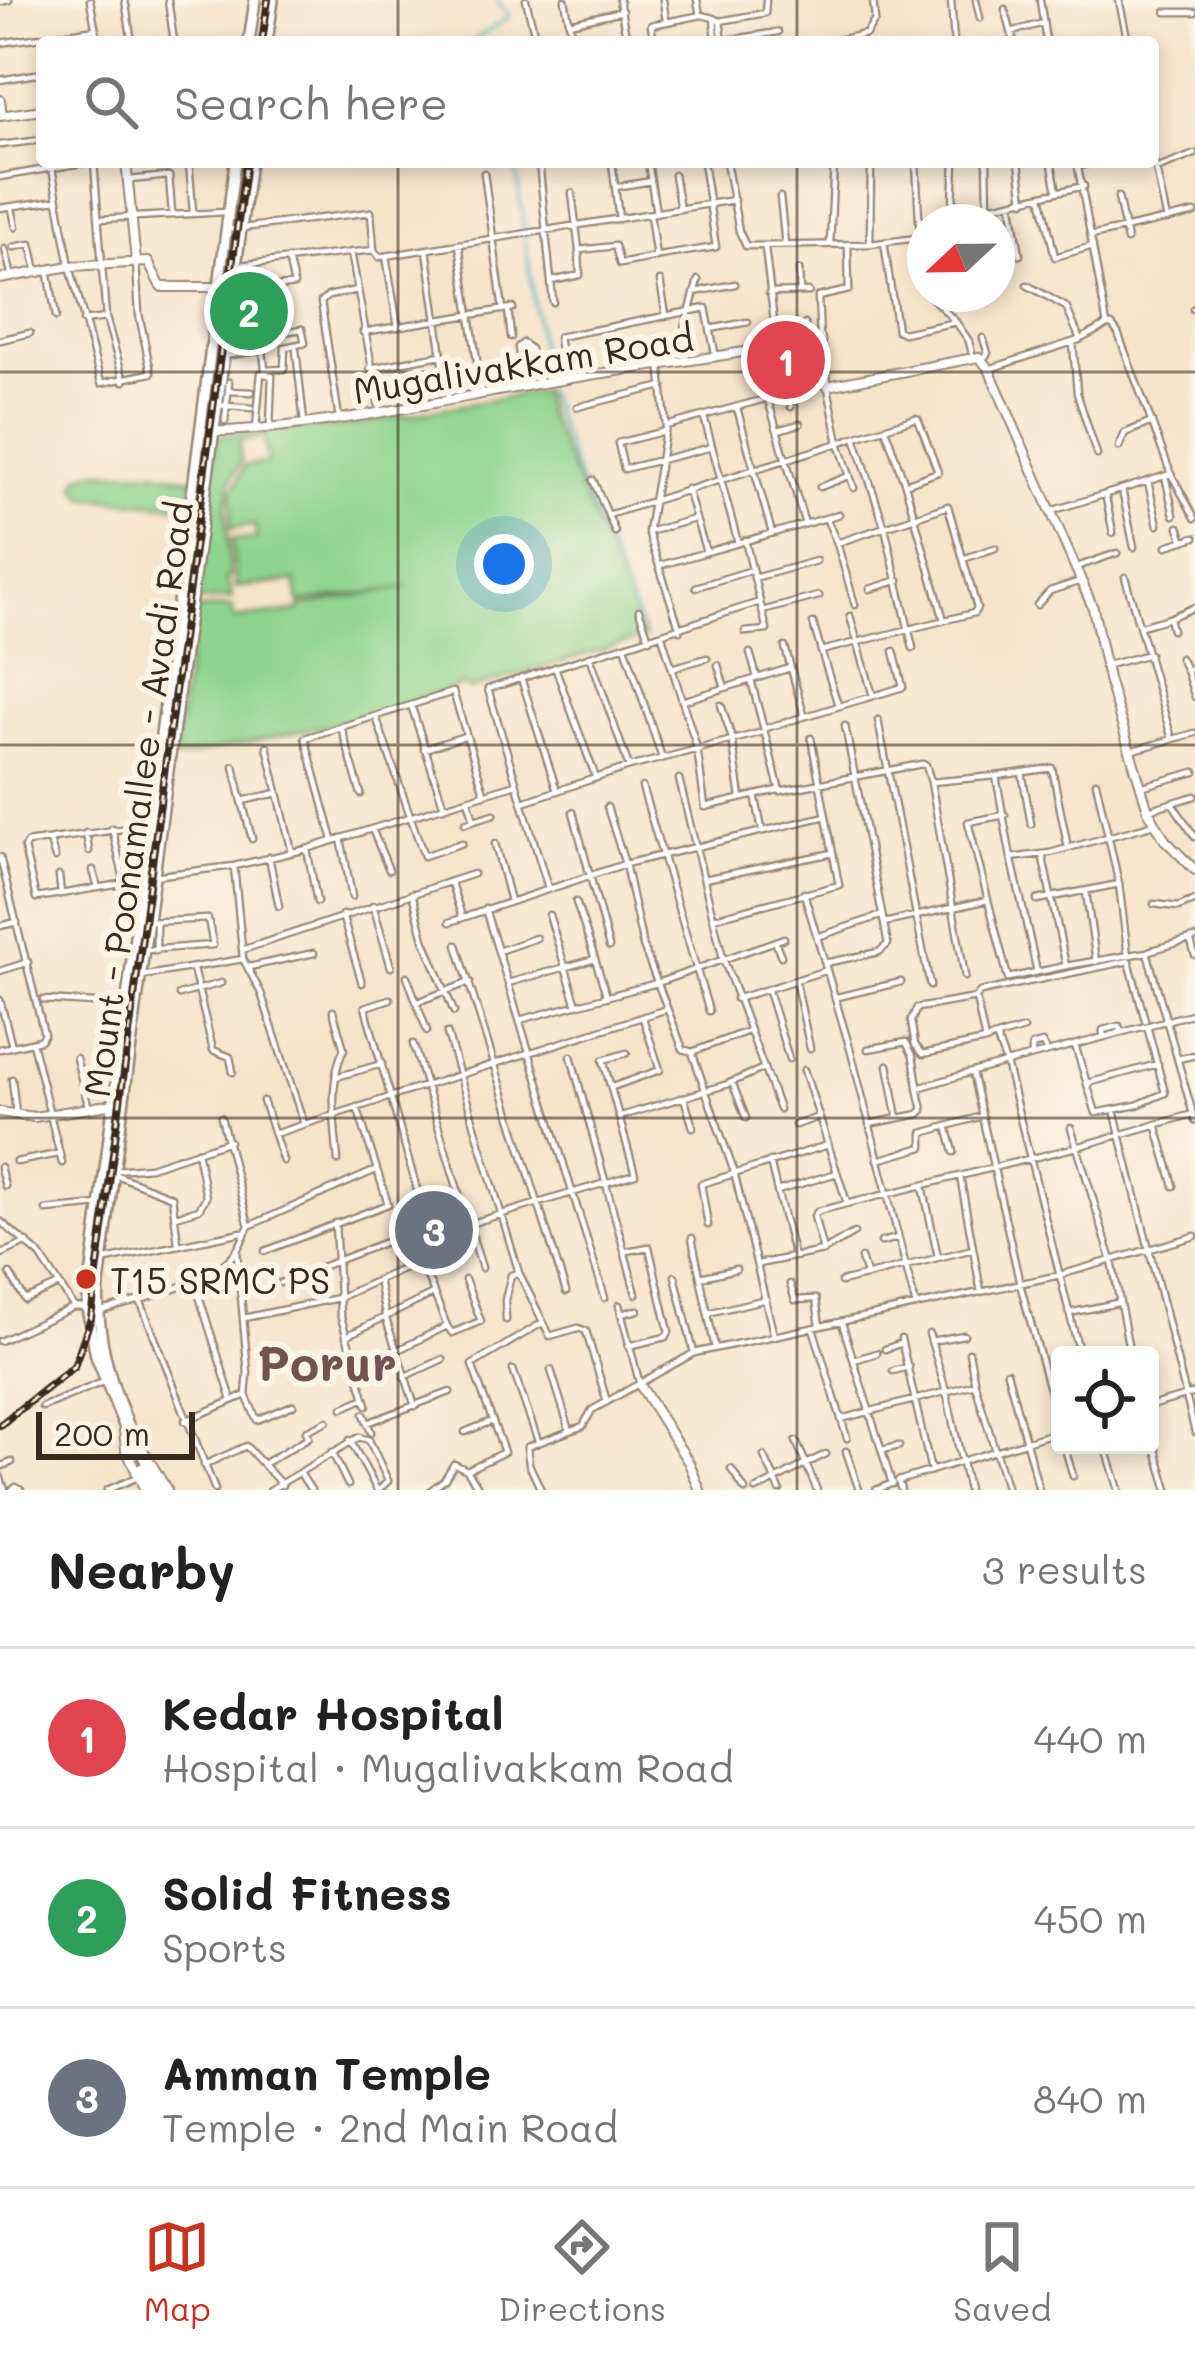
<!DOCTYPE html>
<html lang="en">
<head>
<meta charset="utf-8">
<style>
  :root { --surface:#fff; --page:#f2f2f2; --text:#222; --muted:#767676; --line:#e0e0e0; --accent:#c8321e }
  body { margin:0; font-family:Mali,sans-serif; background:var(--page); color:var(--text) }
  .controls { position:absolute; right:36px; bottom:36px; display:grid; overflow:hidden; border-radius:12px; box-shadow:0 6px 18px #0003 }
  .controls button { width:108px; height:108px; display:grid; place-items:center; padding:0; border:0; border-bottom:3px solid var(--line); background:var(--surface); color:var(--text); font:60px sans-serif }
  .compass { position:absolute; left:907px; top:204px; width:108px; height:108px; border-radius:50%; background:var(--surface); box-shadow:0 6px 18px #0003; rotate:248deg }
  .scale { position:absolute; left:36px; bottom:30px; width:159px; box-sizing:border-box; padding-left:12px; border:6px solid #3b2a1e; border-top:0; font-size:33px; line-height:42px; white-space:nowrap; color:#3b2a1e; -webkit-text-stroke:9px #fcf5e5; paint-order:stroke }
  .you { position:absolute; left:504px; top:564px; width:42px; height:42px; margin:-30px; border:9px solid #fff; border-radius:50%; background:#1a73e8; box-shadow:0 0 0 18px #1a73e833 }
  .badge { display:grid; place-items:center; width:78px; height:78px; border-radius:50%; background:var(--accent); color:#fff; font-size:39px; font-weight:700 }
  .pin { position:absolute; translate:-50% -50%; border:6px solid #fff; box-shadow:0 3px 12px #0006 }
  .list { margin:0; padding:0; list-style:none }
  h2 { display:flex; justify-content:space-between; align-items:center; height:156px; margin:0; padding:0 48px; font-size:51px }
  h2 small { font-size:39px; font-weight:400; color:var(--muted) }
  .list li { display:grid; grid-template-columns:78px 1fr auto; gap:36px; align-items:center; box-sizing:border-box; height:180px; padding:0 48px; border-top:3px solid var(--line) }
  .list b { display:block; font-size:45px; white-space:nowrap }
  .list p { margin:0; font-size:39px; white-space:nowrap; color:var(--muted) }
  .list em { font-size:39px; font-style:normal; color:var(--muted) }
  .icon { flex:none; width:66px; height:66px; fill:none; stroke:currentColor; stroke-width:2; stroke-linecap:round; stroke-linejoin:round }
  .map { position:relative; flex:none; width:1195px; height:1490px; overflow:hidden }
  .search { position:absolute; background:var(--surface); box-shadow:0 6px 18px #0003; left:36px; right:36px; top:36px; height:132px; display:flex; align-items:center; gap:30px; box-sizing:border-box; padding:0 42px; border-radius:12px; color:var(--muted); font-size:45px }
  .sheet { height:696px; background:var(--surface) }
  nav { display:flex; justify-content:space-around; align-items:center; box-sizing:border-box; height:168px; border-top:3px solid var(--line); background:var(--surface); font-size:33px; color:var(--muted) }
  nav a { display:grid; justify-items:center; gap:6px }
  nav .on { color:var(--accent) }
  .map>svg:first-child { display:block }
</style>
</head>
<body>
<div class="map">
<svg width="1195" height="1490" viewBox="0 0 1195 1490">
  <rect width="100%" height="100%" fill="#fcf5e5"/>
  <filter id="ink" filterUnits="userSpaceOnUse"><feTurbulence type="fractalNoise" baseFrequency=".00833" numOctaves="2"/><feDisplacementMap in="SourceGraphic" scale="24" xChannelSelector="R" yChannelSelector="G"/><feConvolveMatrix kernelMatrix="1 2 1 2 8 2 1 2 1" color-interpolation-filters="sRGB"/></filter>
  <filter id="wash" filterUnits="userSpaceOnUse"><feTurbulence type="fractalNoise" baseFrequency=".004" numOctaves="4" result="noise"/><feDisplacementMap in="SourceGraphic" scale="48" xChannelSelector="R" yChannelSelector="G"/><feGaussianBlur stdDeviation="2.7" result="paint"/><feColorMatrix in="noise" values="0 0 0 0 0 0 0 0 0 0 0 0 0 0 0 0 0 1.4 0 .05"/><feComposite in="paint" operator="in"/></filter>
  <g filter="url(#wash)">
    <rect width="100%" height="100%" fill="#f6e4cb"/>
    <path fill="#8ed48f" stroke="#647f56" stroke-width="3" d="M541 391 547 414 645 637 468 690 465 684 374 715 174 759 194 610 232 607 234 619 300 611V606L408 587 299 602 296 581 236 587 232 539 256 540 255 525 231 529 232 493 245 465 268 463 264 437 239 441 241 462 231 479 226 508 230 577 226 578 232 598 195 601 217 436 354 425Z
      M96 471 156 472 194 479 189 507 84 497 76 485 80 476Z"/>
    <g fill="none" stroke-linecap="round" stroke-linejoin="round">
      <path stroke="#41b1bc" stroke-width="3" d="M472 42 509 17 497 0
        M515 162 544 378
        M545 388 575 470 640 625"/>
    </g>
  </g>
  <g filter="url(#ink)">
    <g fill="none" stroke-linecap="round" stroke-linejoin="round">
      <defs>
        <path id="street" d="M90 0 98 42
          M125 0 132 42
          M168 0 174 42
          M565 0 573 42
          M619 0 627 41 621 42
          M663 0 666 21
          M697 0 700 15
          M951 0 954 42
          M976 0 980 18
          M1040 0 1046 42
          M1119 0 1128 42
          M0 2 9 0
          M1005 9 1014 42
          M1166 12H1195
          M720 21 723 42
          M569 23 622 11
          M1011 32 1040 24
          M722 41 778 32
          M521 42 534 32 526 0
          M654 42 651 25 702 15 714 18
          M710 42 716 40 714 18 720 21 765 13 766 0
          M828 42 866 34 875 20 873 0
          M0 43 96 29
          M0 80 42 73
          M0 145 42 140
          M1153 159 1156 169 1195 154
          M94 162 106 318 124 381
          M189 162 193 212
          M539 162 553 302
          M612 162 619 219
          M648 162 656 213
          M726 162 739 231 746 246 870 244 925 237
          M916 162 920 238
          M1019 162 1024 201
          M1052 164 1057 192
          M1078 167 1094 162
          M52 168 70 266 101 383 151 373 139 314 136 262
          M1156 169 1167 220
          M484 173 503 310
          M674 175 680 209
          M0 177 88 162
          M129 180 169 176 172 213
          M615 187 651 181
          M572 193 579 250 615 246 620 264 656 257 650 215
          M1041 196 1055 257 1093 246
          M780 197 785 245
          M1118 197 1127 240
          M955 203 988 207 987 162
          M1012 207 1020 255
          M0 208 57 200
          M12 209 16 227
          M100 219 226 212
          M952 222 955 162
          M977 222 988 207 1084 186
          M226 230 371 212 374 250
          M1091 236 1195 213
          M884 242 897 330 903 333 956 322 969 341 973 358
          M459 244 482 393
          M830 244 834 162
          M870 244 871 162
          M14 247 31 244 37 271
          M765 248 777 347
          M5 249 12 277
          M427 250 448 398
          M351 252 380 412
          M386 256 398 327
          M659 256 716 247 703 162
          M240 265 374 250 379 257 734 200
          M48 269 56 317
          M799 270 800 292
          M552 281 580 275 579 250
          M660 281 666 315
          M1027 285 1066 307 1080 339
          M264 289 294 285 288 259
          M695 292 735 284
          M769 293 809 292
          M931 297 956 322
          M508 309 511 337
          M1193 309 1195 308
          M83 321 106 318
          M805 324 806 341
          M1107 325H1112L1118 333 1171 474 1195 518
          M685 328 698 280
          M710 329 748 322
          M363 332 513 308
          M658 338 666 426 648 532 680 630
          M820 338 818 297 849 290 848 245
          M983 338 988 353 983 359
          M0 340 30 333
          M1073 342 1077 393 1097 455
          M296 350 304 422
          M224 356 263 350 265 370 284 369 285 347 305 343 302 329 226 341
          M370 368 441 355
          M989 369 1079 340 1107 325 1077 162
          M565 379 558 337 706 308 716 358
          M786 385 791 407
          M524 387 518 347 523 343 530 349 539 384
          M229 391 252 392
          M217 405 252 408
          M577 407 663 386
          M737 408 772 533
          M704 417 738 543
          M339 418 321 302 328 296 357 290
          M225 421 229 382
          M666 426 765 399
          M256 428 261 373 272 376 270 427
          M778 430 800 424
          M665 431 618 443 624 469 712 447
          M855 437 916 418 918 419 938 472 905 484 885 428
          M1119 447 1125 433 1152 422
          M1165 476 1174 515
          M593 480 608 515 839 443 828 388
          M1148 482 1158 525
          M905 484 944 620
          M820 487 849 476
          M854 488 839 443 855 437 885 528 913 648
          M687 489 706 552
          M1122 490 1134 547
          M1106 498 1113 533
          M1051 511 1171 474
          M608 515 615 532
          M826 518 839 514
          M805 524 826 518 837 543 948 506 977 608 974 613 821 651 838 705
          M1179 527 1184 541
          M648 532 694 519
          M837 543 855 605
          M1167 546 1195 537
          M963 559 995 548
          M661 565 805 524 766 393 824 377
          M1077 567 1117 553
          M1125 577 1172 739
          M754 578 816 561
          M696 587 752 570
          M870 589 899 580
          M1037 605 1050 591 1081 581
          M639 610 649 639
          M762 611 819 596
          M850 616 873 696
          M813 623 821 651
          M1141 626 1169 618
          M1172 630 1169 618 1195 607
          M745 632 767 630 760 602
          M662 636 697 748 705 807 778 790
          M625 646 662 758
          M785 647 804 715
          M750 653 757 677
          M590 656 629 767
          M1180 658 1186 670
          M718 665 725 688
          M1104 666 1149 654
          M555 667 596 778
          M1195 667 1186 670 1195 697
          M672 668 707 658
          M521 678 557 791
          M751 680 790 668
          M682 701 751 680 780 791 922 764 926 765 931 782 996 776 1011 858 1050 853 1155 824
          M411 705 444 807
          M721 705 732 738 741 798
          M376 717 424 856 462 843
          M878 720 930 986
          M766 728 903 687 894 651
          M342 730 361 794
          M267 746 292 852
          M424 749 465 736
          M1130 751 1195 733
          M234 766 242 801
          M1022 772 1031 824
          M996 776 1052 768 1068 848
          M679 779 723 958 779 1109
          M931 782 965 977
          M642 787 709 1011
          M1140 787 1195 772
          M755 795 762 829
          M468 799 474 820
          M523 802 629 767 763 732
          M1172 803 1195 837
          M607 807 625 864 643 946 683 1049 692 1052 734 1172 774 1336
          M1148 810 1195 796
          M573 812 609 947
          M465 823 494 814
          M112 828 124 879 121 884 36 898 24 848 27 843 148 825
          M372 829 389 870
          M86 833 89 851
          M341 838 352 897
          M252 839 242 801 278 793
          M333 840 305 738 453 692 484 792
          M50 841 55 858
          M495 844 510 901
          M307 849 317 902
          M1042 854 1066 966 1147 952 1195 1121
          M0 857 44 1034 40 1040 0 1049
          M269 857 279 906
          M1012 860 1037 972 1066 966
          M234 866 243 959 261 993 304 1124
          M93 870 98 888
          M59 876 61 894
          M153 876 234 866 307 849 516 784
          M704 879 833 853
          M451 883 462 917
          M1119 884 1128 956
          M548 888 488 689 760 602 745 540
          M1086 892 1096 962
          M412 893 424 939 454 1012
          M804 893 851 1052 916 1306
          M988 900 968 822 1005 815
          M1037 900 1119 884 1096 782
          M1154 904 1178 907 1195 900
          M373 905 391 967
          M485 909 605 1298
          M342 915 362 983
          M549 915 577 1005
          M713 918 839 885 811 738
          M450 922 625 864 826 816
          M884 923 988 900 1008 978 1037 972
          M0 926 17 922
          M817 937 880 916
          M1190 939 1195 955
          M775 941 781 956
          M457 945 566 1292
          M147 950 213 945 208 919 147 922
          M242 950 473 874
          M156 951V923
          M498 951 536 938
          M1149 951 1195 938
          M595 959 607 997
          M825 963 879 952 888 944 845 726
          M249 967 314 953
          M193 969 213 1050 230 1057 233 1072
          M0 971 28 962
          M142 976 243 959
          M407 976 427 1031
          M508 983 595 959 576 902
          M796 983 810 1048
          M768 991 789 1059
          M179 995 221 983
          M837 997 901 982
          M976 998 980 992 1129 961 1145 1020
          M736 999 827 970
          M0 1000 12 1046
          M43 1000 128 1005
          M420 1001 470 982
          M333 1011 344 1049C328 1080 335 1127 338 1161
          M520 1020 657 983 784 938
          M447 1033 519 1273 550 1336 578 1328 586 1331 607 1402
          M1103 1036V1030L1119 1026 1121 1032
          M996 1037 1024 1029
          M985 1041 923 1054 915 1045 911 1021 917 1008 976 998 985 1041 996 1037 1006 1063 1195 1013
          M32 1042 62 1163
          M413 1044 482 1268
          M1075 1045 1096 1113 1137 1105 1165 1093 1147 1026
          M868 1049 906 1042 913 1056 918 1086
          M692 1052 748 1031
          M571 1056 636 1294
          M1032 1056V1046L1042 1043 1046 1050
          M76 1058 88 1105
          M1178 1059 1195 1055
          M888 1065 898 1118
          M804 1070 847 1203
          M336 1077 382 1064
          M12 1079 16 1114
          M732 1082 746 1118
          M1088 1083 1158 1064
          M612 1087 660 1070 643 1018
          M684 1098 693 1127
          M263 1101 283 1161
          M1115 1114 1195 1432
          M621 1116 725 1085 762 1069
          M869 1124 919 1114 923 1110 918 1088 972 1072
          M1156 1124 1174 1186
          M795 1125 819 1117
          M947 1126 954 1152
          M1071 1128 1077 1147 1193 1114
          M274 1134 667 1009
          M878 1160 923 1147V1133L982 1116
          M16 1162 58 1154
          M770 1162 777 1191
          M0 1167 5 1186
          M115 1170 150 1167 229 1141
          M114 1174 172 1197 178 1243
          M960 1176 981 1292
          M923 1186 938 1257
          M46 1210 100 1205
          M176 1216 199 1209 206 1197 197 1151
          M0 1221 40 1255 74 1307
          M335 1223 340 1314 367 1405
          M469 1224 635 1174 603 1060 627 1053
          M708 1225 701 1184 828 1145
          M249 1226 376 1170
          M692 1238 715 1348
          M881 1242 898 1238
          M265 1251 388 1204 357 1107
          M627 1251 649 1247 669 1332 666 1337 628 1346
          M823 1251 854 1233
          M0 1255 27 1242
          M794 1257 777 1191 837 1173
          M861 1258 866 1275
          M106 1260 242 1232
          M421 1261 447 1326
          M758 1264 823 1251 814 1216 818 1211 1077 1147 1112 1261 1130 1355
          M10 1274 25 1300 59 1285
          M675 1276 694 1353
          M701 1277 736 1269
          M194 1280 232 1400
          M378 1280 386 1319 415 1406
          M841 1282 973 1249
          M280 1283 419 1229 426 1221 365 1007 390 999
          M790 1284 795 1300 816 1299 820 1326
          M140 1300 215 1490
          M619 1305 640 1385
          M98 1312C135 1301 215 1283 236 1251 242 1244 244 1234 249 1226L221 1117
          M708 1313 766 1299
          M1069 1313 1117 1303
          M621 1314 638 1310
          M244 1318 338 1298 473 1237
          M506 1320 505 1300 511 1275 519 1273
          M842 1323 892 1484
          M813 1328 847 1438
          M929 1334 946 1391 968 1490
          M346 1336 433 1294
          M901 1339 931 1471
          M0 1341 74 1307 87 1308
          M931 1341 964 1335
          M885 1349 902 1343
          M969 1352 975 1384
          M854 1360 877 1353
          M357 1370 447 1326 452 1333 481 1321 465 1280
          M513 1370 538 1441
          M551 1370 570 1431
          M893 1371 909 1367
          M1007 1372 1039 1490
          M404 1377 443 1359
          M246 1395 257 1420 293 1405
          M1150 1406 1195 1393
          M42 1407 103 1382
          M343 1408 365 1398
          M364 1414 371 1432
          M841 1419 975 1384 1007 1490
          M185 1421 246 1395 248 1373 237 1252
          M367 1423 450 1392
          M1060 1429 1020 1284 972 1072 1006 1063 1080 1355
          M1150 1430 1168 1490
          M465 1432 492 1421
          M350 1440 377 1490
          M796 1441 806 1464 826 1454
          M1064 1445 1073 1476
          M1105 1445 1119 1490
          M882 1450 899 1446
          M846 1451 859 1490
          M332 1452 348 1485
          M764 1456 780 1490
          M263 1464 309 1437 306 1431 327 1421
          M204 1465 246 1446 282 1485
          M0 1467 12 1462
          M731 1469 745 1490
          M467 1470 480 1490
          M300 1473 311 1490
          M0 1476 5 1490
          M12 1490 16 1487 21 1490
          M107 1490 138 1477
          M270 1490 359 1437 369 1440 388 1481 379 1490
          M431 1490 444 1480 454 1464 467 1470 504 1452 472 1365 542 1323
          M541 1490 529 1464 527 1447 583 1426 592 1410 694 1353 1060 1275 1195 1236
          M756 1490 806 1464 817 1490
          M876 1490 893 1483
          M901 1490 898 1481 1060 1431"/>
        <path id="secondary" d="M0 100 2 115
          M0 116 42 110
          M126 162 136 262
          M0 279 70 266 148 262 161 287H219
          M201 432C325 429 444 399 566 379 651 365 735 356 820 338L827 386 979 357 989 369 1093 608 1108 679 1148 810 1165 840 1195 870
          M0 1112 34 1117 114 1104
          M640 1385 689 1463 700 1490
          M124 1430 126 1450 145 1490
          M136 1438 167 1490"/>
        <path id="primary" d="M249 42 255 0
          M267 42 273 0
          M135 1453 96 1356 87 1308 235 162
          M142 1468 153 1490
          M161 1490C126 1427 94 1356 99 1284L250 162"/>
      </defs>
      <use href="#street" stroke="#988774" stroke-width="9"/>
      <use href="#secondary" stroke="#988774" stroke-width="12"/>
      <use href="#primary" stroke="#988774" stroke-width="14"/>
      <use href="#street" stroke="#fff" stroke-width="4.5"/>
      <use href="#secondary" stroke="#fff" stroke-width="8"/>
      <use href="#primary" stroke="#fff" stroke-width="9"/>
      <defs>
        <path id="rail" d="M262 42 268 0
          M0 1425 74 1366 91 1318 246 162"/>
      </defs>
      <use href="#rail" stroke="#3b2a1e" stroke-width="8"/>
      <use href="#rail" stroke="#fcf5e5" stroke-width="3" stroke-dasharray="9" stroke-linecap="butt"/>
    </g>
  </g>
  <path fill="none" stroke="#3b2a1e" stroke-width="3" stroke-opacity="0.55" d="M398 0V42M797 0V42M398 162V1490M797 162V1490M0 372H1195M0 745H1195M0 1118H1195"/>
  <circle fill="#c8321e" stroke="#fcf5e5" stroke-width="4.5" cx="86" cy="1279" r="12"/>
  <g text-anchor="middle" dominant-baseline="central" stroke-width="12" stroke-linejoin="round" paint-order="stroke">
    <g font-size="36" fill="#3b2a1e" stroke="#fcf5e5">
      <text transform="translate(523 363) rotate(-9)">Mugalivakkam Road</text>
      <text transform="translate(137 799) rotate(-82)">Mount - Poonamallee - Avadi Road</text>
    </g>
    <g font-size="36" fill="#3b2a1e" stroke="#fcf5e5" text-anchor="start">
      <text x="110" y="1279">T15 SRMC PS</text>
    </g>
    <g font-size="48" font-weight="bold" fill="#735352" stroke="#fcf5e5">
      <text x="327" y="1362">Porur</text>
    </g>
  </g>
</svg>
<div class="controls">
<button><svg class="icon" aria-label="locate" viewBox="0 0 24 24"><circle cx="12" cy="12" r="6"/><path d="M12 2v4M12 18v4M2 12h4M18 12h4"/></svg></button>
</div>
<svg class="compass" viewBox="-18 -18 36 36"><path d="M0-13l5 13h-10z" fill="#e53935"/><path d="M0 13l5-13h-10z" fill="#767676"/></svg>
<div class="scale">200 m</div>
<div class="you"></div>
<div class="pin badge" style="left:786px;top:360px;background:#e0444e">1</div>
<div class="pin badge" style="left:249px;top:311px;background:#2e9e5b">2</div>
<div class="pin badge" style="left:434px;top:1230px;background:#6b7280">3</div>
<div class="search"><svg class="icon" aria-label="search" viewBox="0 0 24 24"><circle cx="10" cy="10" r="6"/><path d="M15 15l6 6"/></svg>Search here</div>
</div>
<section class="sheet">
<h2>Nearby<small>3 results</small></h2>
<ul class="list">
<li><span class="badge" style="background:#e0444e">1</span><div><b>Kedar Hospital</b><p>Hospital · Mugalivakkam Road</p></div><em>440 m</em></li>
<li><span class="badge" style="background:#2e9e5b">2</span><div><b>Solid Fitness</b><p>Sports</p></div><em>450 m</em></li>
<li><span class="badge" style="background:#6b7280">3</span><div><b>Amman Temple</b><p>Temple · 2nd Main Road</p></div><em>840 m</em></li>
</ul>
</section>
<nav>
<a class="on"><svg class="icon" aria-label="map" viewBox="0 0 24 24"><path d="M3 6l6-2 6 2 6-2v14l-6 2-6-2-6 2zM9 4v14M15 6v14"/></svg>Map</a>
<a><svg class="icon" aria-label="directions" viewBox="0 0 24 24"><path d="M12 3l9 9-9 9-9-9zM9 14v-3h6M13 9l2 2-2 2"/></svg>Directions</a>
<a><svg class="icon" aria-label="saved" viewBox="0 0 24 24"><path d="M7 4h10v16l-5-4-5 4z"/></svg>Saved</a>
</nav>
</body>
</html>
